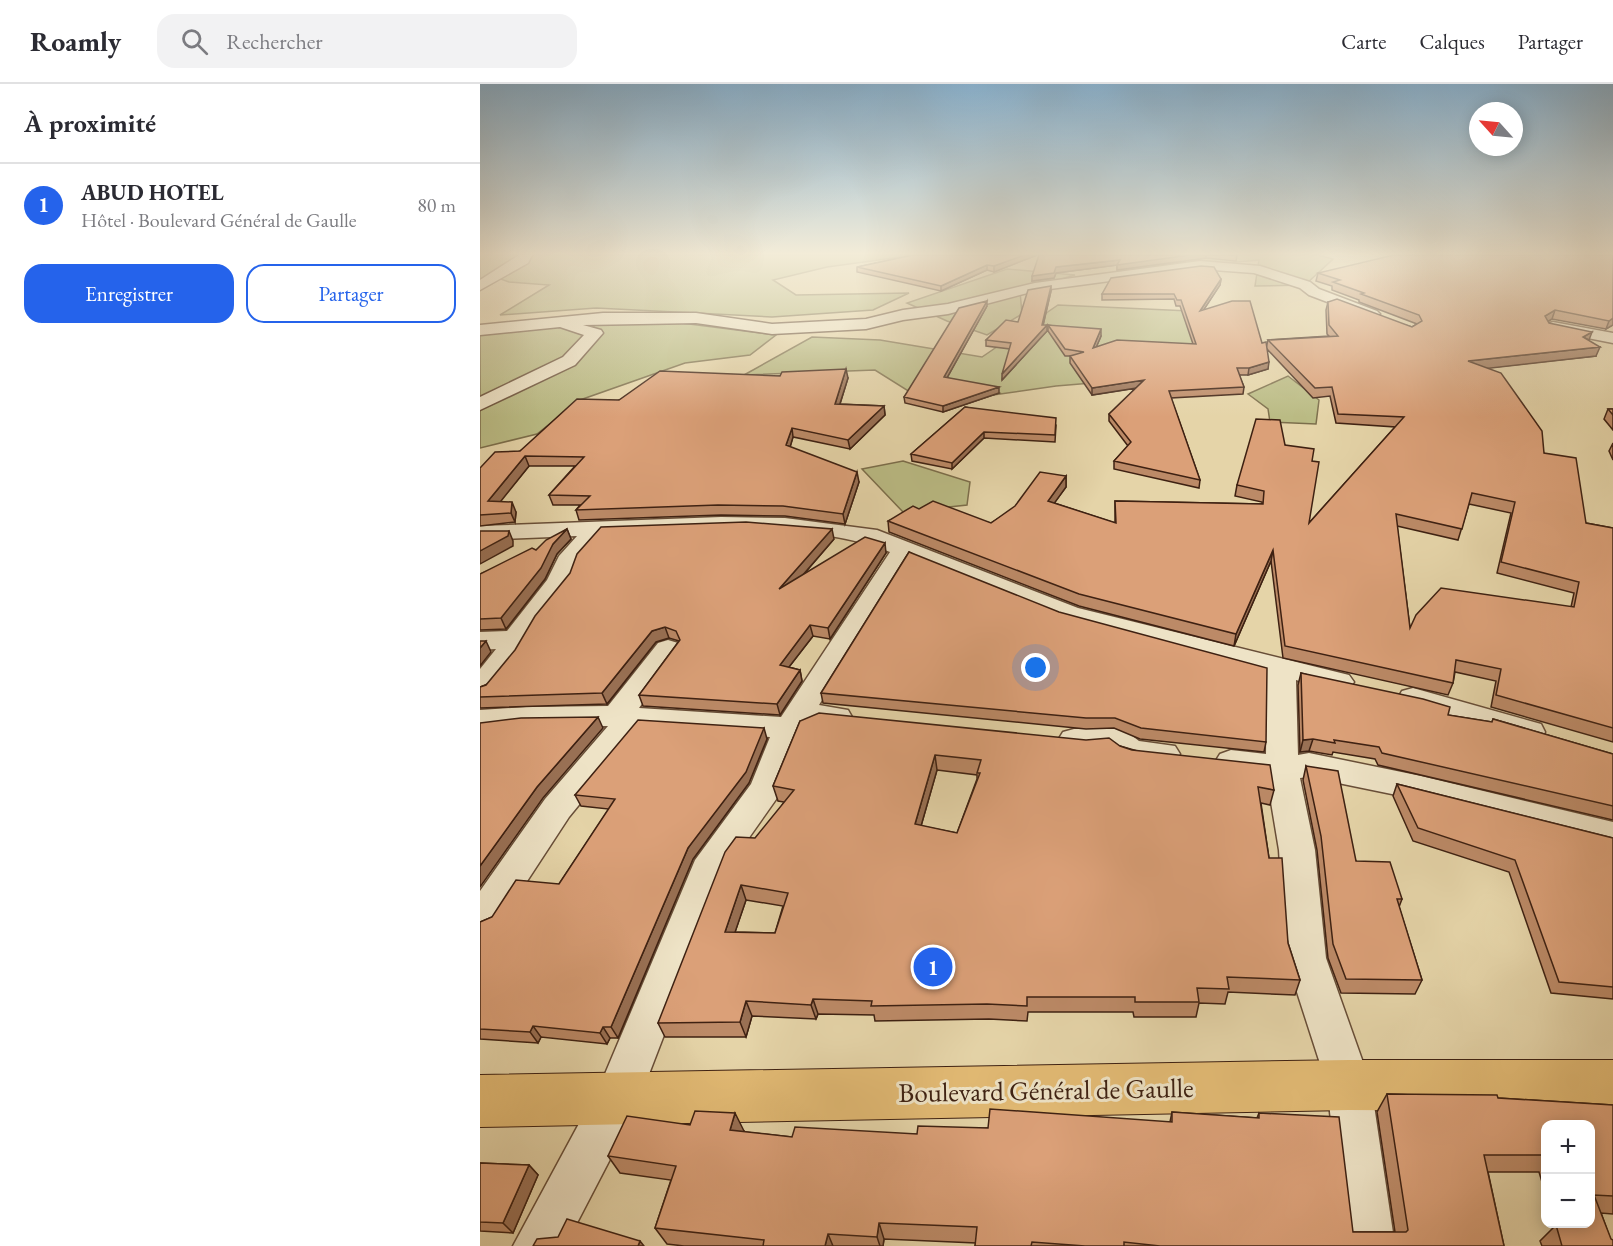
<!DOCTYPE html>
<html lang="fr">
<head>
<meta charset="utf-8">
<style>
  :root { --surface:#fff; --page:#f2f2f3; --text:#2b2b33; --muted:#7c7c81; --line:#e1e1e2; --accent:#2563eb }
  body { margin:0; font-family:"EB Garamond",serif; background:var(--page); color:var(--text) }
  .controls { position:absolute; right:18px; bottom:18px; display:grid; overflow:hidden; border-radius:12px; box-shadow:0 3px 15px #0003 }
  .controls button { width:54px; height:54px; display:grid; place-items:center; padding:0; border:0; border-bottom:2px solid var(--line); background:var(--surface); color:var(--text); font:30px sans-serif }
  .compass { position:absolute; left:989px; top:18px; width:54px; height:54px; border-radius:50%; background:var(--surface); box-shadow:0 3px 15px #0003; rotate:297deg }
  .you { position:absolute; left:556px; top:584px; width:21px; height:21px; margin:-15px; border:4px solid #fff; border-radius:50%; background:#1a73e8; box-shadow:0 0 0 9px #1a73e833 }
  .badge { display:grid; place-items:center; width:39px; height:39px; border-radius:50%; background:var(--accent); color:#fff; font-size:20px; font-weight:700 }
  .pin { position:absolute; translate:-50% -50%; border:3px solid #fff; box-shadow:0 2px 6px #0006 }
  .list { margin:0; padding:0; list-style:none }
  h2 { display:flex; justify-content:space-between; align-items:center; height:78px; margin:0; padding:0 24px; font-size:26px }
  h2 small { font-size:20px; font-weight:400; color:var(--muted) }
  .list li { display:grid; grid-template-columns:39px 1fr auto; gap:18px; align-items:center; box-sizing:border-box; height:84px; padding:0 24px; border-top:2px solid var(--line) }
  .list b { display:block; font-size:22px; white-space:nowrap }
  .list p { margin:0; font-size:20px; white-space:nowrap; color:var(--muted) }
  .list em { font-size:20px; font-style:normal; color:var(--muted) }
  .actions { display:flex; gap:12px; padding:18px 24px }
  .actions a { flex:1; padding:14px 0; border:2px solid var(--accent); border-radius:18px; text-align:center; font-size:21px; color:var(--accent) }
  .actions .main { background:var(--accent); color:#fff }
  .icon { flex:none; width:33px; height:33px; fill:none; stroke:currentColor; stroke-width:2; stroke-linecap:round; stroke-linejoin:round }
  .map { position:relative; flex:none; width:1133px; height:1162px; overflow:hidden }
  header { display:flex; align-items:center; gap:36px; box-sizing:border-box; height:84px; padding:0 30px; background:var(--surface); border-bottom:2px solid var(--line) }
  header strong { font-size:28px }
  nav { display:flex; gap:33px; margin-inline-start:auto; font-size:21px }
  .search { width:420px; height:54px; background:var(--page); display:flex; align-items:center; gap:15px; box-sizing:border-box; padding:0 21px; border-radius:18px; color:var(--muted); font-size:22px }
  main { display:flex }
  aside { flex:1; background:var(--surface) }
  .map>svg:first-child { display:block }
</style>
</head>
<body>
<header>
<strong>Roamly</strong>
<div class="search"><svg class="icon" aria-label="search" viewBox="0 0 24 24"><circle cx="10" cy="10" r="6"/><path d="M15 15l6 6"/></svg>Rechercher</div>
<nav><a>Carte</a><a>Calques</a><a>Partager</a></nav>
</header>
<main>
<aside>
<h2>À proximité<small></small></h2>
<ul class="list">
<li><span class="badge">1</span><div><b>ABUD HOTEL</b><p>Hôtel · Boulevard Général de Gaulle</p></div><em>80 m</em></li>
</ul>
<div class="actions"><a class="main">Enregistrer</a><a>Partager</a></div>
</aside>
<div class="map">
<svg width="1133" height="1162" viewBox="0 0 1133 1162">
  <rect width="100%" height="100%" fill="#e5d4a8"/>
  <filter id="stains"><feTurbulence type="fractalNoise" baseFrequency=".00333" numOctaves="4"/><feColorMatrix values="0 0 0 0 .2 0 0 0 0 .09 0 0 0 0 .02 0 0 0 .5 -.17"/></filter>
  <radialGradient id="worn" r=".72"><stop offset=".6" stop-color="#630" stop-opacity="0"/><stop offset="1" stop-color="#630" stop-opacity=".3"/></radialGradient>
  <path fill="#babb84" stroke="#7c6e4b" stroke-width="1.5" d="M0 171H435L347 183 293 196 316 211 429 209 393 226 292 233 116 224 20 231 69 201 29 198 10 191 0 196Z
    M696 171H838L853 175 825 201 775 202 779 176 721 181 658 202Z
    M527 185 595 191 540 207 542 230 507 251 467 237 427 219Z
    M578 221 710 227 765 255 696 292 576 302 449 320 395 286 264 291 332 253 400 256 502 273Z
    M162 234 296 251 270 271 205 279 100 316 57 350 0 364V248Z
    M808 292 839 316 836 340 790 338 788 325 768 310Z
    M423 377 490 398 487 421 423 428 382 385Z"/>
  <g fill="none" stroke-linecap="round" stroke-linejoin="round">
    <defs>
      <path id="minor" d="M39 171H52L48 179 0 206V196Z
        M720 177 780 182 830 198 839 205 897 227 900 230 892 235 887 233 829 211 820 204 774 189 720 185 555 207 468 230 423 236 386 245 292 250 216 239 103 241 121 246 123 249 95 281 0 326V313L83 273 104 251 80 243 0 251V241L123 229H216L292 240 386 235 423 226 468 220 555 199Z
        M1073 238 1133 249V259L1067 246 1065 243 1067 240Z
        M241 433 305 434 397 446 598 524 869 591 874 598 869 605 859 608 816 596 818 671 829 669 941 692 1133 738V766L941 716 829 693 820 694 835 766 846 874 891 1001 915 1162H865L847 1001 806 874 799 766 787 694 740 686 735 678 740 670 751 666 786 670 787 589 580 536 429 475 339 621 368 626 372 633 368 640 357 643 342 642 322 651 297 714 249 782 154 1029 85 1162H33L122 997 215 776 271 700 290 653 161 645 89 733 17 843 4 848 0 847V807L65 715 128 642 46 643 0 648V626L46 623 128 622 178 559 188 556 198 559 202 565 159 624 301 633 410 468C328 435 211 448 124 451L99 479 92 498 58 541 38 575 10 611 0 614V585L16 565 0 566V548L27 547 67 496 79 472 97 452 0 456V442Z
        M933 604 1061 640 1065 648 1061 656 1050 659 922 621 918 614 922 607Z
        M594 645H636L647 648 659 657 695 662 700 670 695 678C680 683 655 684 640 676 636 674 633 669 629 667 618 663 597 668 583 664L578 656 583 648Z"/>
      <path id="major" d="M869 976H1133V1028L869 1026 0 1043V991Z"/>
    </defs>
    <use href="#minor" stroke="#684e38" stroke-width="3"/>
    <use href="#major" stroke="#3e2112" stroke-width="2"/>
    <use href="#minor" fill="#eee3c6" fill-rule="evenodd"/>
    <use href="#major" fill="#e2ba74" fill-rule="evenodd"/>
  </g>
  <path fill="#bc8a67" stroke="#3e2112" stroke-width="1.5" fill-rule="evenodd" d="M433 171H557L514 188 507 186 461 207 377 188V183Z
    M559 171H757L756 177 726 174 637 186V181L576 189 574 194 552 197Z
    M1133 171V241L1126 245 1072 235 1068 237 1069 239 1109 256 1116 272 1006 284 1064 369 1106 439 1133 444V658L1011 623 1016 597 975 588 973 599 968 611 803 574 791 477 754 562 599 522 409 448 408 437 439 425 511 439 586 392V403L574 419 635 439V417L782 420V418L755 412 757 401 805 361 832 377 829 439 915 343 856 339 850 312 833 314 787 265 788 285 768 291H759L764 303 763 310 691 314 720 396 719 404 634 385V377L648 362 629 337V330L656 304 612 311 590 279V272H585L568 247V241L621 252 616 263 713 260 700 222H696L694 215 622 216V210L741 195 740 201 724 225 782 259 786 264 788 256 849 252 847 250 846 226 848 218 932 243 937 240 879 218V216L852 206V202L836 197 838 189ZM989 420 1031 429 1017 489 1094 509 1091 523 930 544 917 442 978 456Z
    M571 207 563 241 567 247 522 296 530 265 506 262V256L538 238Z
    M507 222 467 294 519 309 463 328 425 319 424 313Z
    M300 292 368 294 360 320 404 322 405 331 370 365 313 353 310 363 379 398 365 440 305 432 241 431 99 436 96 426 100 421H73L69 411 95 382H49L20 417 36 428 35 438 0 442V384L40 367 139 316Z
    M485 323 576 341 575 358 504 354 472 385 432 377 431 370Z
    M1128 325H1133V346L1124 335Z
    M1133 359V376L1129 367Z
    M87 445 91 455 77 470 65 495 26 545 0 546V490L56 466Z
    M354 455 324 490 406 469 350 555 333 552 309 583 320 586 322 597 300 631 163 622 159 611 199 557 189 554 176 558 127 620 0 624V603Z
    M429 468 786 658 784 668 660 655 634 644 606 645 343 619 341 609Z
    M821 589 968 631 1012 638 1013 635 1133 670V736L898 681 895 675 853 668 852 671 829 667 820 668 818 601Z
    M320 637 640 662 794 706 790 721 781 719 789 774 808 859 820 896 815 911 748 908 745 920 719 919 716 933H654L653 928H548L547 937 509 935 395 937 394 931 338 930 336 935 272 932 266 953H185L178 939 304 718 298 717 293 702ZM457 686 497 691V695L477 749 441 742ZM266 816 303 822 295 849 255 848Z
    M287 655 269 699 213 775 138 954H130L127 960 61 953 58 959 0 955V838L12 833 79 800 129 725 101 722 95 711Z
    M826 682 876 777 922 815 919 823 942 896 935 910 861 909 848 874 837 766 823 696Z
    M917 700 1133 754V915L1071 909 1029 788 933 757 913 712Z
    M907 1010 1018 1014 1133 1021V1130L1121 1129 1133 1162H1062L1060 1157 1076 1141H1077L1076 1140H1110L1065 1041V1108L1059 1088H1008L1024 1162H495L496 1159 404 1155 403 1162H204L187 1160 175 1144 191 1096 140 1089 128 1072 210 1041 264 1047V1048L312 1053 437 1050 508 1044 690 1038 692 1028 777 1034 779 1029 873 1148H915L897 1028Z
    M0 1079 49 1081 58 1091 33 1149 0 1147Z"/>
  <path fill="#997054" stroke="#3e2112" stroke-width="1.5" d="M544 171H557L514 188V182Z
    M710 171H726V174L637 186V181L576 189 574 194 552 197V192L576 183 640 176Z
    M507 181V186L461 207V202Z
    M741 195 740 201 719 233 720 227Z
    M571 202V207L562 246V241Z
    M507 217V222L464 299V293Z
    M1075 226 1072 235 1062 241 1065 232Z
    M1133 234V241L1126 245 1129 237Z
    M567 241V247L522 296V290Z
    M621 245V252L613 271V264Z
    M1112 248 1109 256 1103 253Z
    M1120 263 1116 272 985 287 988 277Z
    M789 278 788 285 768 291 769 284Z
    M366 285 368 294 357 329 355 320Z
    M664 296 663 303 612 311V304Z
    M519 303V309L463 328V322Z
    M404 322 405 331 370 365 368 356Z
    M312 344 313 353 308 370 306 361Z
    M504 348V354L472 385V379Z
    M45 372 49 382 13 427 8 417Z
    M377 388 379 398 365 440 363 430Z
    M586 392V403L568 428V417Z
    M32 418 36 428 35 438 31 429Z
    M87 445 91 455 77 470 65 495 26 545 21 534 73 460Z
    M352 445 354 455 302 515 299 505Z
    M29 447 33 457V462L0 480V467Z
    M405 459 406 469 350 555 348 544Z
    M793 466 791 477 754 562 756 550Z
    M330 541 333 552 302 592 300 581Z
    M185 543 189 554 176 558 127 620 122 609 172 547Z
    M6 557 11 568 0 582V564Z
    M320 586 322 597 300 631 297 620Z
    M118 633 123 644 63 714 0 803V782L57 703Z
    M284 644 287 655 269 699 213 775 138 954 131 943 208 764Z
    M833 655 829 667 820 668 823 656Z
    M455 671 457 686 437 756 435 740Z
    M261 801 266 816 250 863 245 848Z
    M333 915 338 930 336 935 331 921Z
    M266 917 272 932 266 953 260 938Z
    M53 942 61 953 58 959 50 948Z
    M123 943 130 954 127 960 120 949Z
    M255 1029 264 1047 259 1064 250 1046Z
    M49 1081 58 1091 33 1149 23 1139Z
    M399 1139 404 1155 403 1162H400L397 1153Z
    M348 1150 353 1162H345Z
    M160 1157 164 1162H158Z"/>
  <path fill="#dba078" stroke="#3e2112" stroke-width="1.5" fill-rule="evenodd" d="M433 171H544L514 182 507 181 461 202 377 183Z
    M559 171H710L637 181 640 176 576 183 574 189 552 192Z
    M914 171H1133V234L1129 237 1075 226 1065 232 1069 239 1112 248 1103 253 1120 263 988 277 1021 289 1062 347 1064 369 1096 374 1106 439 1133 444V644L1016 611 1021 585 976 576 973 599 805 562 793 466 756 550 599 510 408 437 433 422 439 425 453 417 511 439 535 422 560 388 586 392 568 417 636 439 635 417 783 420 784 407 757 401 776 335 800 336 805 361 834 365 832 377 839 378 829 439 924 333 858 330 852 303 835 304 788 256 858 252 849 241 848 218 857 215 932 243 942 237 939 231 881 210 884 209 853 198 860 196 838 189ZM992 409 1035 418 1021 478 1099 498 1094 523 961 504 936 531 930 544 916 430 982 445Z
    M721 182 734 183 741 195 720 227 752 217H770L782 259 786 258 789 278 769 284H757L764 303 689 307 720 396 634 377 651 358 629 330 664 296 612 304 590 272 604 268 585 265 568 241 621 245 613 264 637 256 716 260 701 216H697L694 210H622L631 194Z
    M571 202 562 241H567L522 290 531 259 506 256 526 236 538 238 548 206Z
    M507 217 464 293 519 303 463 322 424 313 479 224Z
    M366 285 355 320 404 322 368 356 312 344 306 361 377 388 363 430 303 422 238 421 96 426 110 412 69 411 104 373 45 372 8 417 32 418 31 429 0 431V384L15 368 40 367 97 315 139 316 180 287 300 292 302 288Z
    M485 323 576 334 575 351 504 348 472 379 431 370Z
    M1128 325H1133V331Z
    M266 438 352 445 299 505 385 453 405 459 348 544 330 541 300 581 320 586 297 620 159 611 200 556 196 547 185 543 172 547 122 609 0 613V603L6 601 35 566 55 532 90 489 97 470 121 443Z
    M87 445 73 460 61 484 21 534 0 535V490L52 464 56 466 66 456Z
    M0 447H29L28 452 0 467Z
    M429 468 579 528 787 584 786 658 661 644 635 634H606L341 609Z
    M0 557H6L0 564Z
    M821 589 943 615 970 623 968 631 1012 638 1013 635 1133 670V722L902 669 899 663 854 656 855 659 833 655 823 656Z
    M339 629 606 656 629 654 640 662 652 666 790 681 794 706 778 703 789 774H802L808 859 820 896 747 893 749 905 717 904 719 918H655V913H547V922L507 920 391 922 392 917 333 915 331 921 266 917 260 938 178 939 245 768 256 753 275 754 314 706 293 702 320 637ZM455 671 501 676 497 689H500L477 749 435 740ZM261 801 308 809 295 849 245 848Z
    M118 633 57 703 0 782V639L41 634Z
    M158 636 284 644 266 688 208 764 131 943H123L120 949 53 942 50 948 0 945V838L12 833 36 796 79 800 135 715 95 711Z
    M826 682 858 687 876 777 910 778 922 815H917L942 896 866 895 853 860 841 752Z
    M917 700 1133 754V903L1079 898 1035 776 938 744Z
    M907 1010 1017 1011 1018 1014 1133 1021V1112L1114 1111 1131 1155 1133 1156V1162H1082L1076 1141 1099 1142 1098 1140H1110V1041H1065V1071H1004L1024 1162H680L644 1158V1162H605L552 1158 551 1162H495L497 1143 399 1139 397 1153 348 1150 345 1162H283L284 1156 175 1144 196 1082 128 1072 147 1032 210 1041 215 1027 255 1029 250 1046 312 1053 315 1043 437 1050 438 1042 508 1044 510 1025 692 1038V1028L779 1034V1029L859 1033 873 1148H926L928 1146Z
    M0 1079 49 1081 23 1139 0 1138Z
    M87 1135 160 1157 158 1162H53L57 1155 78 1153Z"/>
  <linearGradient id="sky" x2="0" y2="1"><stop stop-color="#89b4d3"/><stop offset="0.51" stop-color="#f3ecd8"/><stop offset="1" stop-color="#f3ecd8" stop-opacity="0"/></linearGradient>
  <rect width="1133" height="333" fill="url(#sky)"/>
  <g text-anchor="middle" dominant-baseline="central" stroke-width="6" stroke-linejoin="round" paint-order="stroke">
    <g font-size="27" fill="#3e2112" stroke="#eee3c6">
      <text transform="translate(566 1006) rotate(-1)">Boulevard Général de Gaulle</text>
    </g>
  </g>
  <rect width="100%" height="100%" filter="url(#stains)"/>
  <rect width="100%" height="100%" fill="url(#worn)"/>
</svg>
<div class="controls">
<button>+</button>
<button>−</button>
</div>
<svg class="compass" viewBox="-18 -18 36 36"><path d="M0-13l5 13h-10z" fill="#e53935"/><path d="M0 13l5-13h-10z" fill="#7c7c81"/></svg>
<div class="you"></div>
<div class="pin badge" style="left:453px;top:883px">1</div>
</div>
</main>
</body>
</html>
